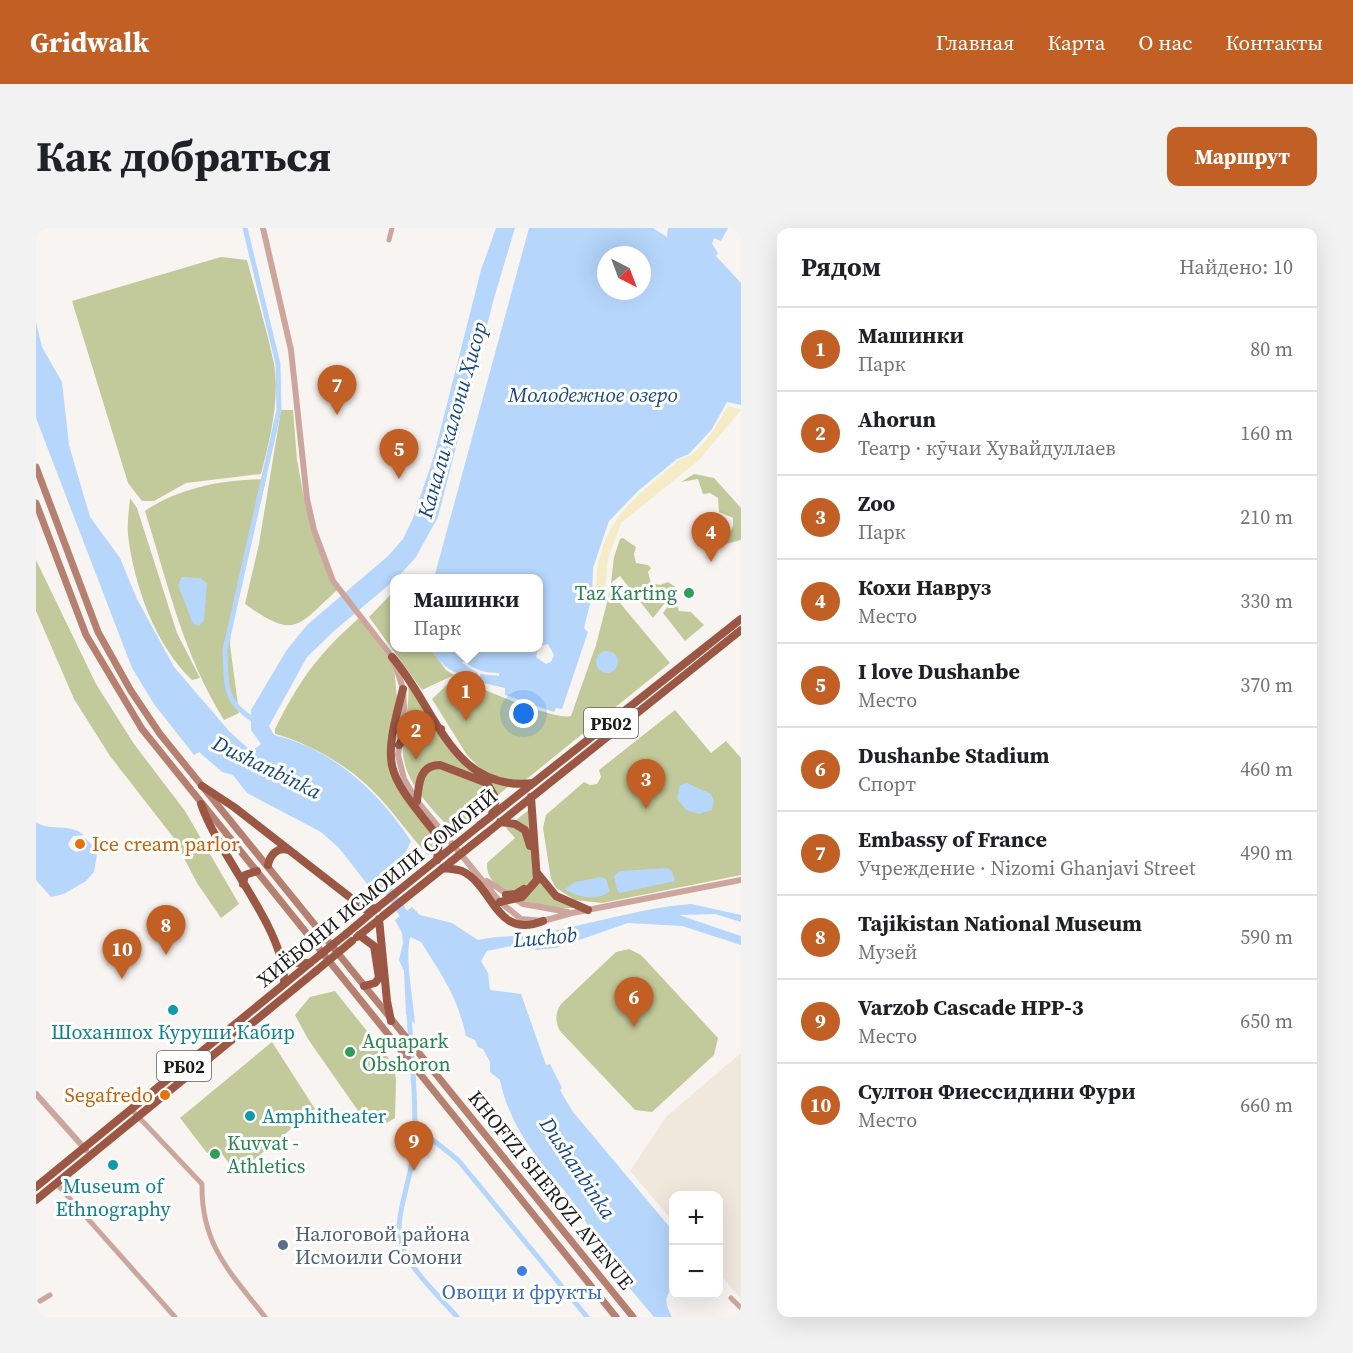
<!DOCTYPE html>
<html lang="ru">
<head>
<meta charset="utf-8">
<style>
  :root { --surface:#fff; --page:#f2f2f2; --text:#202124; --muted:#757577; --line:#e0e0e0; --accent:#c25f25 }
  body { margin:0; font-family:"Source Serif 4",serif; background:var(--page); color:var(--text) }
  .controls { position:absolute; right:18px; bottom:18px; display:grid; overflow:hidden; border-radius:12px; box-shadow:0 6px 24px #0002 }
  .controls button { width:54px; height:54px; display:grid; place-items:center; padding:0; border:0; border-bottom:2px solid var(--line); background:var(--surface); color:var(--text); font:30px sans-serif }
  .compass { position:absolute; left:561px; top:18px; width:54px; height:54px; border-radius:50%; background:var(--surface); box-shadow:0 6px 24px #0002; rotate:138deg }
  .you { position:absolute; left:488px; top:486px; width:21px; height:21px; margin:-15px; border:4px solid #fff; border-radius:50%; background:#1a73e8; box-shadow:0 0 0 9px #1a73e833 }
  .badge { display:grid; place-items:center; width:39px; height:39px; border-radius:50%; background:var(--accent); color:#fff; font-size:20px; font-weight:700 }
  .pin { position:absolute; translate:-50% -50px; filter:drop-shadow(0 2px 3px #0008) }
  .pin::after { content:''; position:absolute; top:32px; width:21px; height:18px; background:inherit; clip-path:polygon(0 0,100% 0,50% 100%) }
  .popup { position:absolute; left:354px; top:346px; width:153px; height:78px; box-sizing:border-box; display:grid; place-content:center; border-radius:12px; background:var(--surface); filter:drop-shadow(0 2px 4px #0005); font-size:20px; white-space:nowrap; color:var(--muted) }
  .popup b { font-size:22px; color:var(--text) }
  .popup::after { content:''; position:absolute; left:50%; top:100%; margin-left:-12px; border:12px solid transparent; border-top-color:var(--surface) }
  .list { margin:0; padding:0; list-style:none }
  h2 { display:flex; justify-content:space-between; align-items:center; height:78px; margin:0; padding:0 24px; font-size:26px }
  h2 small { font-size:20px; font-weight:400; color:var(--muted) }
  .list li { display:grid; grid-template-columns:39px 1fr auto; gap:18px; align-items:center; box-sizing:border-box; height:84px; padding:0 24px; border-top:2px solid var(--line) }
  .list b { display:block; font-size:22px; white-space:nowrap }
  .list p { margin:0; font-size:20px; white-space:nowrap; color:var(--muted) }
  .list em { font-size:20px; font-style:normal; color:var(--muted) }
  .map { position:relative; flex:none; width:705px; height:1089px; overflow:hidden; border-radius:12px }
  header { display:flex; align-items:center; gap:36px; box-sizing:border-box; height:84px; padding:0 30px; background:var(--accent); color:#fff }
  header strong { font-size:28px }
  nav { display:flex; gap:33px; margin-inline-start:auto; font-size:21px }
  .intro { display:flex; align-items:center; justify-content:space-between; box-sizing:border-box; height:144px; padding:0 36px }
  h1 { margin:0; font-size:42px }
  .button { padding:15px 27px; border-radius:12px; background:var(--accent); color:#fff; font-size:21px; font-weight:700 }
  main { display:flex; gap:36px; padding:0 36px }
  aside { flex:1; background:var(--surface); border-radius:12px; box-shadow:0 6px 24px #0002 }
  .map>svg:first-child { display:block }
</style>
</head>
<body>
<header>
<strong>Gridwalk</strong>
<nav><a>Главная</a><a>Карта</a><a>О нас</a><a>Контакты</a></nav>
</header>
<div class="intro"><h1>Как добраться</h1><a class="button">Маршрут</a></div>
<main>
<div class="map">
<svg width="705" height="1089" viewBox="0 0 705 1089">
  <rect width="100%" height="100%" fill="#f8f4f1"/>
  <path fill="#f0e7dd" d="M705 825V1071L683 1045 682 968H638L637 993 594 943 631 888Z"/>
  <path fill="#c2c99a" d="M185 29 211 32C220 67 231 101 238 136 244 172 234 211 225 246L150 255 118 273H106L92 255 36 73Z
    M245 182H257L261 232 269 275 301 362C260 400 259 411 209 376L223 316Z
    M658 246 678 250 705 280V312L686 317 678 305 694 304 697 298V290L683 284 682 270 674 265 667 266 662 251 645 254Z
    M230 251 195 400 194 417 203 485 188 492C147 426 132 356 109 283 145 259 187 252 230 251Z
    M94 270 101 280 141 405 164 450 156 452C119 417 98 357 92 307 91 295 93 282 94 270Z
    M587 310 600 319 598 326 600 335 612 337 615 340 612 344 615 355 624 357 632 354 641 360 617 390 584 348 575 355 578 329 584 311Z
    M0 332 60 456 98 516 149 583 203 676 185 690 161 655 137 609 74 528 38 471 0 383Z
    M358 363V420H394L410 442 418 447 386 462 333 389Z
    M574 363 634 435 482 558 447 543 431 527 396 471 419 449C440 458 517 493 535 488L560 417Z
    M638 370 643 383 655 384 668 397 649 413 627 385Z
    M323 390 358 437 361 471 353 533 399 606 402 619 392 627C373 607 357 583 338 564 313 538 273 515 239 506V501C263 453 282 426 323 390Z
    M372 457 425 532 473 558 417 604C391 575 362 550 367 508 369 490 374 475 372 457Z
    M639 482 675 525 690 513 705 530V647L566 675 539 672 520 660 515 651 507 600 510 587 548 554 554 557 561 556 565 549 563 542Z
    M494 581 498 652 480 669C466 661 450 654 451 635L479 610 470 600Z
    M503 650 542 680H519L484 672Z
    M593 721 605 727 682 810 678 827 616 884 599 882 524 803C519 793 519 785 525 776L580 724Z
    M299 763 358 837 360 852 359 890 349 896 336 894 325 887 272 811 259 787 274 769Z
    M236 814 279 881 201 946 180 918 171 925 144 890Z"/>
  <path fill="#f5ebc6" d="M692 178 705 182 663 232 585 295 572 330 569 360 560 359C562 292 598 272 644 231 667 226 680 197 692 178Z"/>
  <path fill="#b6d6fc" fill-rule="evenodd" d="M460 0H479L458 70 402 289 380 329 361 350 298 403 271 429 233 498 238 507C296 520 344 565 375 613L366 632 357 640 360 651 340 667 302 619 285 604 211 565 197 547 186 544 163 524 158 527 118 476 96 440 0 190V94L6 119 26 154 33 217 54 289 84 330 101 371 138 439 194 504 215 523 225 516 215 502V482L250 423 271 397 352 328 367 311 377 290 397 231 445 42Z
    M493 0H617L631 9 632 0H692L685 13 678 10 676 16 682 25 680 28 705 55V177L691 174 676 201 653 226 641 231 602 263 573 293 557 340 556 368 548 400 552 404 526 481 520 480 518 484 469 467V460L443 454 444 446 463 448V445C449 445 439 442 427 433L426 435 442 445 439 452C419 445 406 441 395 420H502L500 429 510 436 515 434 518 427 512 416 502 419V350H398ZM570 27H606V63H570Z
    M146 349 164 350 171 355 168 392 163 398 157 396 142 357Z
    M560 434a11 11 0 1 1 22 0a11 11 0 1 1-22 0Z
    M651 555 675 566 678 573 676 582 663 586 650 582 641 570 644 557Z
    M0 594C14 604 31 594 48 607L37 608 32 616 35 621 41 624 49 619V610L57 618 61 627 58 644 50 653 28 666 15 669 0 652Z
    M631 640 636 643 639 653 584 665 581 662 578 648 584 643Z
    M566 649 570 651 574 663C562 674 541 669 529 661L539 654Z
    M655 676 705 687V694L679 686 643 687 705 708V717L646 698 592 695 520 720 500 722 485 716 451 723 445 733 452 745 454 762 485 766 510 837 514 836 526 860 524 862 537 884 637 1003V1044L634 1042 637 1060C627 1068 630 1079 636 1089H618L570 1032 574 1020C566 1011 555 1003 549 993 542 983 536 972 528 962 500 931 472 894 464 852L454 844V834L447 821 442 819 439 812 430 808C421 767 406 748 385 714L374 709C369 734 377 768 379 796L370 786 368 743 363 732 367 715 366 705 359 692 376 679 384 687 416 695 442 712C462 707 481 709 501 706 553 697 603 680 655 676Z"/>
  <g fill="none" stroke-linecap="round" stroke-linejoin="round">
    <path stroke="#b6d6fc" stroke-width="5" d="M209 0 242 136 243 182 189 422C191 457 186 474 220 493
      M373 784C375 831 382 879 377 926 375 951 359 988 364 1012 369 1037 404 1069 421 1089
      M379 893 392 908 422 932 551 1089"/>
    <path stroke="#b6d6fc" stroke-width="9" d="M345 650 369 688 378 693"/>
    <path stroke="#cca69c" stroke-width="5" d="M353 12 356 0
      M95 881 166 956C165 1017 194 1044 229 1089
      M20 955 139 1089
      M695 1070 705 1080
      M4 1073 14 1067"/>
    <path stroke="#cca69c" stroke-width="6" d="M227 0 255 122 271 271 278 302 297 353 356 429 363 448 367 461 368 480 362 527 368 551 381 573 464 674 485 691 507 693 536 685 705 652
      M451 653 487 676 532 684
      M0 866 50 922"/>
    <path stroke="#b68070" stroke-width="7" d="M0 239 62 404 95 463 124 506 597 1089
      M0 275 50 407 106 501 580 1089"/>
    <path stroke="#9c5644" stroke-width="8" d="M356 429C400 479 416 565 497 555
      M367 461C346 541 349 542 400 606L403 613 401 632
      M363 517C374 498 385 492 405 501
      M166 558 198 579 329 681 341 680
      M381 573C383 556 383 537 404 537L451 555 460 571 456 586
      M165 576C184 631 251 703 248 756
      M464 594 479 596 489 602 494 618
      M444 597 705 391
      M451 605 705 402
      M232 637C234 627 241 619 252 622
      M407 640C413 641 420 641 426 643 458 658 459 712 507 693
      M502 646 520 668 552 682
      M207 656 209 647 221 643
      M470 667 480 666 488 661
      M464 674 486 669 501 652 495 569
      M343 691 351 773 355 793
      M310 706 341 680
      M323 707 338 718 343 750 339 755 328 758
      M321 709 346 689
      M246 725 260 735H274
      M0 959 274 735
      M0 972 280 743"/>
    <path stroke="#9c5644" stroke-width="8" d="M341 680 444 597
      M347 688 451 605
      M274 735 310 706
      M280 743 316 713"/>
  </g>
  <g fill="#2e9e5b" stroke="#fff" stroke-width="2">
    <circle cx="653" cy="365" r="6"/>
    <circle cx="314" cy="824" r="6"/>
    <circle cx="179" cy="926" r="6"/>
  </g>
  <g fill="#e8710a" stroke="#fff" stroke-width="2">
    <circle cx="44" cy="616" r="6"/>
    <circle cx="129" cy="867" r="6"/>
  </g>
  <g fill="#0f9aa8" stroke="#fff" stroke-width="2">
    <circle cx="137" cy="782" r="6"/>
    <circle cx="214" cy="888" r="6"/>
    <circle cx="77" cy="937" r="6"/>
  </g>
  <circle fill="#5c6f8a" stroke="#fff" stroke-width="2" cx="247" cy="1017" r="6"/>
  <circle fill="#3f7fe0" stroke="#fff" stroke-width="2" cx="486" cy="1043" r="6"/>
  <g text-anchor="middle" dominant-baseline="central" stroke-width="6" stroke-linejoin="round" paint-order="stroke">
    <g fill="#fff" stroke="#61605f" stroke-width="1.5">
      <rect x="548" y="480" width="54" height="30" rx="4.5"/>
      <rect x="121" y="823" width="54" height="30" rx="4.5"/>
    </g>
    <g font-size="18" font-weight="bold" fill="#1d1c1a">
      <text x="575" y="495">РБ02</text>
      <text x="148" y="838">РБ02</text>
    </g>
    <g font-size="20" fill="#27864d" stroke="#fff" text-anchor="start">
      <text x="641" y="365" text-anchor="end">Taz Karting</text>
      <text x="326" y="813">Aquapark<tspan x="326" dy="23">Obshoron</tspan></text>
      <text x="191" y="915">Kuvvat -<tspan x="191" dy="23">Athletics</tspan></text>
    </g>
    <g font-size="20" fill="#c56008" stroke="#fff" text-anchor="start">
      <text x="56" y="616">Ice cream parlor</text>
      <text x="117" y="867" text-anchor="end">Segafredo</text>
    </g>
    <g font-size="20" fill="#1d1c1a" stroke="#fff">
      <text transform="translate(341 660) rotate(-39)">ХИЁБОНИ ИСМОИЛИ СОМОНӢ</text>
      <text transform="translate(515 962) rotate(51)">KHOFIZI SHEROZI AVENUE</text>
    </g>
    <g font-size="20" fill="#0d838f" stroke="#fff">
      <text x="137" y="804">Шоханшох Куруши Кабир</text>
      <text x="226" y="888" text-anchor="start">Amphitheater</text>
      <text x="77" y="958">Museum of<tspan x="77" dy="23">Ethnography</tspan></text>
    </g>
    <g font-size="20" fill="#4e5e75" stroke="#fff" text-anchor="start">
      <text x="259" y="1006">Налоговой района<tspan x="259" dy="23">Исмоили Сомони</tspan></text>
    </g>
    <g font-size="20" fill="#366cbe" stroke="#fff">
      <text x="486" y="1064">Овощи и фрукты</text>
    </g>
    <g font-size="21" font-style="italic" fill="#14477f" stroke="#fff">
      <text x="557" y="166">Молодежное озеро</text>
      <text transform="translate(416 192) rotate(-74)">Канали калони Ҳисор</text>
      <text transform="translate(231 539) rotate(26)">Dushanbinka</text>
      <text transform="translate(509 709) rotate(-5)">Luchob</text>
      <text transform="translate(542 940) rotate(56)">Dushanbinka</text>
    </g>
  </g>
</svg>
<div class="controls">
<button>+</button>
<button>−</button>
</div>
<svg class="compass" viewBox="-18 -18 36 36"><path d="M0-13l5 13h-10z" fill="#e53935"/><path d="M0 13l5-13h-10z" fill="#757577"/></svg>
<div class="you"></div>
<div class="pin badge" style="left:430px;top:493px">1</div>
<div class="popup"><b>Машинки</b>Парк</div>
<div class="pin badge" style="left:380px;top:532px">2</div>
<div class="pin badge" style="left:610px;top:581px">3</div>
<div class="pin badge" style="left:675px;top:334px">4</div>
<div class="pin badge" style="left:363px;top:251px">5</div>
<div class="pin badge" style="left:598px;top:799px">6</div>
<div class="pin badge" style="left:301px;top:187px">7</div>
<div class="pin badge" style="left:130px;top:727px">8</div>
<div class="pin badge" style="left:378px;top:943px">9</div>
<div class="pin badge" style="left:86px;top:751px">10</div>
</div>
<aside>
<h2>Рядом<small>Найдено: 10</small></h2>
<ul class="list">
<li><span class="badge">1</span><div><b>Машинки</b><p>Парк</p></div><em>80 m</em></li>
<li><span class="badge">2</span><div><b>Ahorun</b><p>Театр · кӯчаи Хувайдуллаев</p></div><em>160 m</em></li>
<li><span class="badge">3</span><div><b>Zoo</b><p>Парк</p></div><em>210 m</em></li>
<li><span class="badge">4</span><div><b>Кохи Навруз</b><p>Место</p></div><em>330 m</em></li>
<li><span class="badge">5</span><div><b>I love Dushanbe</b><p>Место</p></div><em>370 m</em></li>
<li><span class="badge">6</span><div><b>Dushanbe Stadium</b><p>Спорт</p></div><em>460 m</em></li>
<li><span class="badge">7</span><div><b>Embassy of France</b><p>Учреждение · Nizomi Ghanjavi Street</p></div><em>490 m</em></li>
<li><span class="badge">8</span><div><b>Tajikistan National Museum</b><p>Музей</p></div><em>590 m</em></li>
<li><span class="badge">9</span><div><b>Varzob Cascade HPP-3</b><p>Место</p></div><em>650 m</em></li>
<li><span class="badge">10</span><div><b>Султон Фиессидини Фури</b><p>Место</p></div><em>660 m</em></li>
</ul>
</aside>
</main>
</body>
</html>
